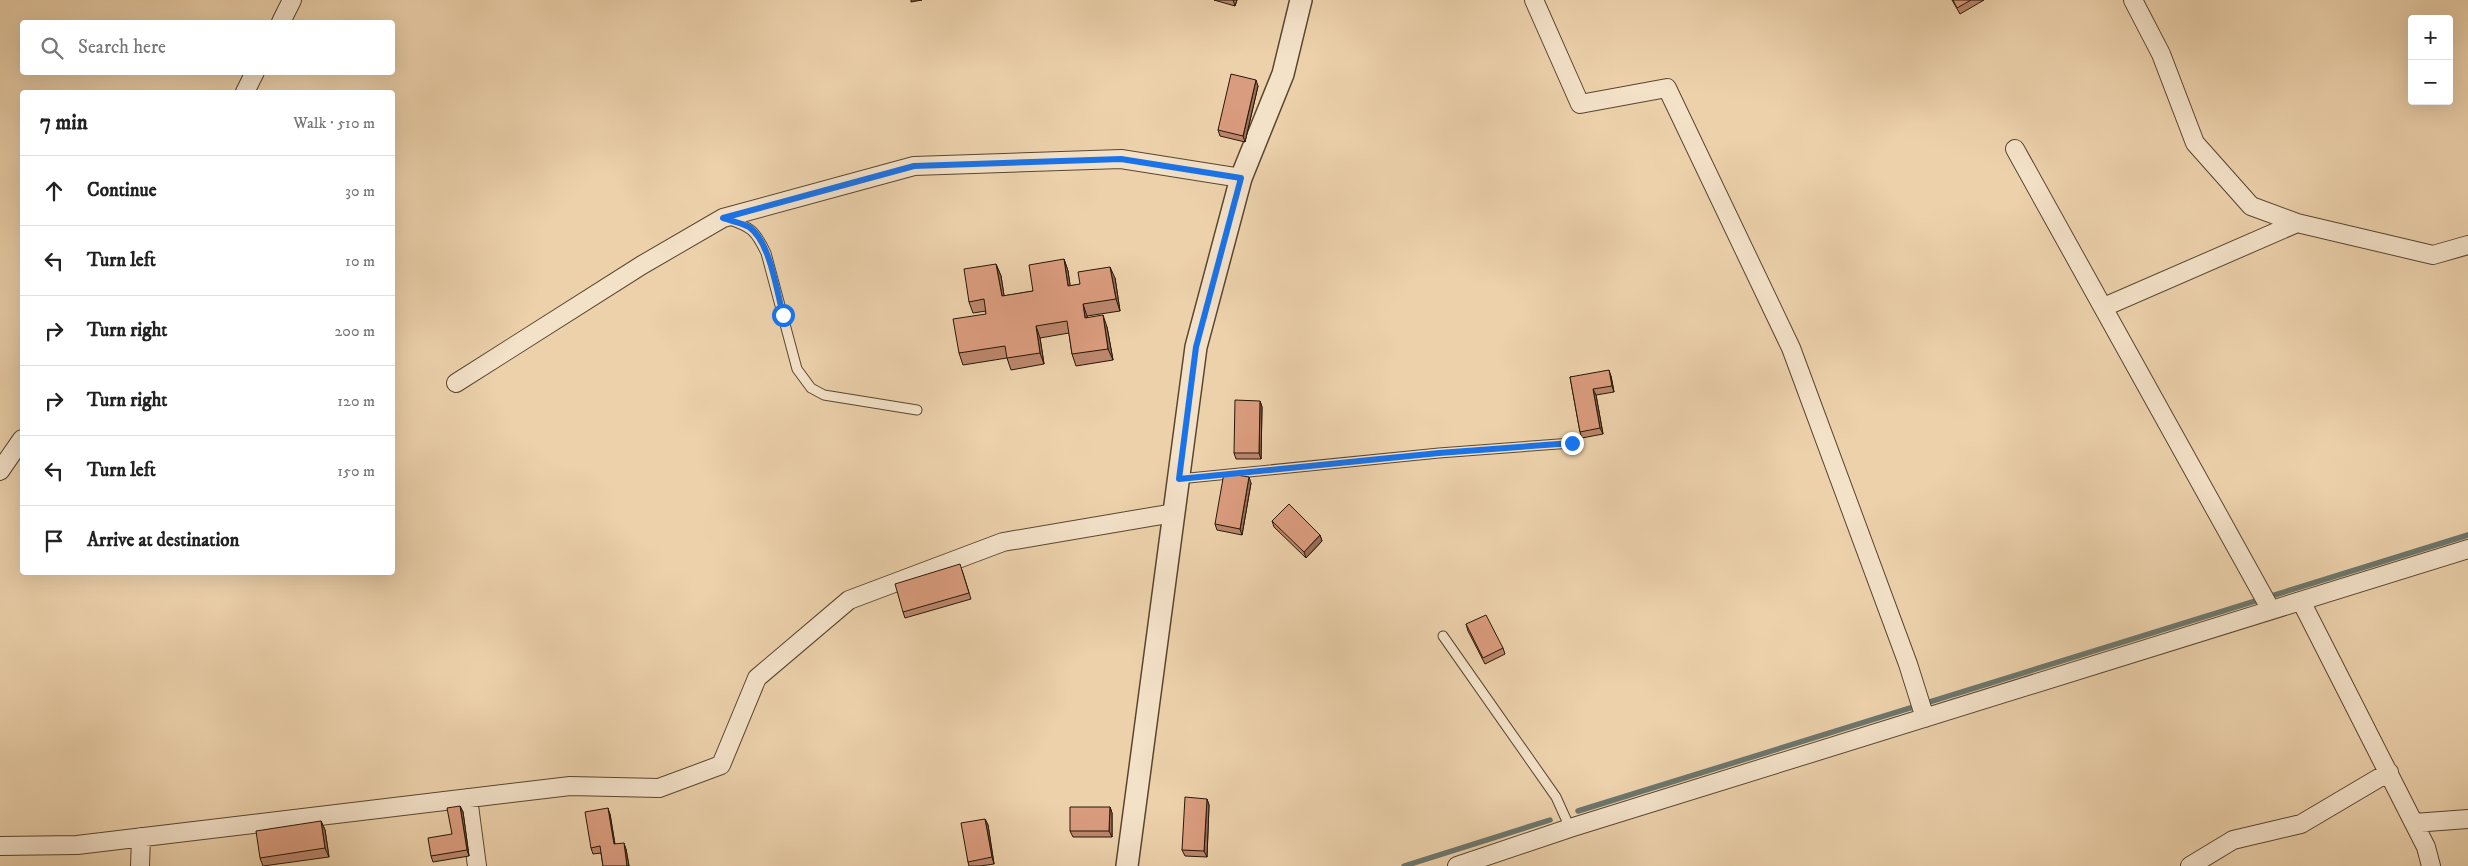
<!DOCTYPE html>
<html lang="en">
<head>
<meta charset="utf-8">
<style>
  :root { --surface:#fff; --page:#f2f2f2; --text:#222; --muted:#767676; --line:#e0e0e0 }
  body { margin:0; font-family:"IM FELL DW Pica",serif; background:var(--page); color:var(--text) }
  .controls { position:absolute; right:15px; top:15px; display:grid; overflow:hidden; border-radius:5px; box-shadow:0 5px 20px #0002 }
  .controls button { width:45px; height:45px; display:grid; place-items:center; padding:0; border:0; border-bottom:1px solid var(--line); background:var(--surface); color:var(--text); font:25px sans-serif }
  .stop { position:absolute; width:15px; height:15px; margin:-11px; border:4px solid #1a73e8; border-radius:50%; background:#fff }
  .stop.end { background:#1a73e8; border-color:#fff; box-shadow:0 1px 5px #0008 }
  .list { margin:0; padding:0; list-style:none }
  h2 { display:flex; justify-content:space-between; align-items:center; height:65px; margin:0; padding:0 20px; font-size:21px }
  h2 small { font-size:16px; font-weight:400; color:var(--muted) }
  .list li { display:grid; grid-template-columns:32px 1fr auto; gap:15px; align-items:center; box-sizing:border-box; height:70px; padding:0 20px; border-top:1px solid var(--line) }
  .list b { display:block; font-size:19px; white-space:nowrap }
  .list em { font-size:16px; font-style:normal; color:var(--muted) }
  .icon { flex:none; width:28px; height:28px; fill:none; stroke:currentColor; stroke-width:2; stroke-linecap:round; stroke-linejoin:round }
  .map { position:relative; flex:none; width:2468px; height:866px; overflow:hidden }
  .search { position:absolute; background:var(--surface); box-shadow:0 5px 20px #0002; left:20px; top:20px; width:375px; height:55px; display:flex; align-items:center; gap:12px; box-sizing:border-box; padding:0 18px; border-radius:5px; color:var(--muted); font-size:19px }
  .panel { position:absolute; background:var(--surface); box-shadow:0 5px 20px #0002; left:20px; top:90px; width:375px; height:485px; border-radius:5px }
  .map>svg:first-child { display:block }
</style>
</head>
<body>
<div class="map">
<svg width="2468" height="866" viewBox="0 0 2468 866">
  <rect width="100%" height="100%" fill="#ecd1ab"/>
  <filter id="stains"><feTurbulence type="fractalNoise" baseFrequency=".004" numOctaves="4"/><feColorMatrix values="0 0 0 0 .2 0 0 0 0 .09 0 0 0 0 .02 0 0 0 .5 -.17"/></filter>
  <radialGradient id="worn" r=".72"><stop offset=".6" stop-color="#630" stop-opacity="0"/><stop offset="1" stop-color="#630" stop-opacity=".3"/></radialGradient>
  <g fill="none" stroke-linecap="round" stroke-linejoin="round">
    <path stroke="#6c766c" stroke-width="5.5" d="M1578 811 2468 535
      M1404 866 1550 820"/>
    <defs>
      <path id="service" d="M727 219C751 227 755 230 766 253L797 369 811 388 824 395 917 410
        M1179 479 1439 453 1572 443
        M1443 636 1556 797 1570 828"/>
      <path id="minor" d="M1534 0 1580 104 1667 88 1791 348 1908 664 1925 718
        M2133 0 2161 54 2195 143 2251 206 2297 223
        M281 22 292 0
        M245 92 255 72
        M2015 149 2271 610
        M2104 307 2297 223 2433 255 2468 245
        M456 383 642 265 723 218 914 166 1121 159 1241 178
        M0 471 22 439
        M2301 601 2426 847 2431 866
        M468 798 477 866
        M2414 823 2468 819
        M0 846 77 845 570 786 659 788 721 765 757 678 849 600 1003 542 1174 513
        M140 866 141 837
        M1457 866 1570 828 2468 549
        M2190 866 2233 840 2301 824 2389 772"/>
      <path id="tertiary" d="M1127 866 1196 347 1241 178 1283 74 1301 0"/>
    </defs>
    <use href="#service" stroke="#59462f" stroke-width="11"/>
    <use href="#minor" stroke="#59462f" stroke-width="20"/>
    <use href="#tertiary" stroke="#59462f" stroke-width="24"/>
    <use href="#service" stroke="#f3e1c8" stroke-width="9"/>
    <use href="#minor" stroke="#f3e1c8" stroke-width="18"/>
    <use href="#tertiary" stroke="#f3e1c8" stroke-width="21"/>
  </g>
  <path fill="#bb866c" stroke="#281706" d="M911 0H922L911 2Z
    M1214 0H1237L1235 6Z
    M1952 0H1984L1960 14Z
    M1258 86 1245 142 1220 136 1218 130Z
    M1064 259 1068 271 1070 286 1115 278 1120 311 1087 316V318L1107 327 1113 360 1076 366 1072 354 1069 333 1040 338 1044 364 1011 370 1007 358 963 365 959 353 986 314V311L973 313 969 302 996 264 1001 276 1004 296 1033 291Z
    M1611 376 1614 392 1596 395 1603 434 1582 438 1580 432 1570 377Z
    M1260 401 1262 407 1261 459H1236L1234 453Z
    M1251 483 1242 535 1217 530 1215 524Z
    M1272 521 1320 535 1322 541 1306 558 1274 527Z
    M962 570 971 599 905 618 903 612Z
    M1466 624 1503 648 1505 654 1485 664 1468 631Z
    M1207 799 1209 805 1207 857 1185 856 1182 850Z
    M460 806 463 812 469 856 433 862 431 856 452 834Z
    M1110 807 1112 813V837H1073L1070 831Z
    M610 814 615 844 626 849 629 866H603L601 853 593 854 591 848Z
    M985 819 988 825 994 864 980 866H969L968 862Z
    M321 821 325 830 329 857 263 866 260 858Z"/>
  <path fill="#996d58" stroke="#281706" d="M1233 0H1237L1235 6Z
    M1256 80 1258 86 1245 142 1243 136Z
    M1064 259 1068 271 1072 298 1068 286Z
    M996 264 1001 276 1006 308 1002 296Z
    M1110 267 1115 278 1120 311 1116 299Z
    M1083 304 1087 316 1089 330 1085 318Z
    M1103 315 1107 327 1113 360 1108 349Z
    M1036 326 1040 338 1044 364 1040 353Z
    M1609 370 1611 376 1614 392 1612 386Z
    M1593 389 1596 395 1603 434 1600 428Z
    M1260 401 1262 407 1261 459 1259 453Z
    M1249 477 1251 483 1242 535 1240 529Z
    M1320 535 1322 541 1306 558 1304 552Z
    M1207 799 1209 805 1207 857 1204 851Z
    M460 806 463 812 469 856 467 850Z
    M1110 807 1112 813V837L1109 831Z
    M608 808 610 814 616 851 614 844Z
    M985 819 988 825 994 864 992 857Z
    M321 821 325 830 329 857 325 848Z
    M624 843 626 849 629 866H627Z"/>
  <path fill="#da9c7e" stroke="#281706" d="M1953 0H1971L1957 8Z
    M1231 74 1256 80 1243 136 1218 130Z
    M1064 259 1068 286 1080 284 1078 272 1110 267 1116 299 1083 304 1085 318 1103 315 1108 349 1072 354 1067 321 1036 326 1040 353 1007 358 1005 346 959 353 953 319 986 314 984 299 969 302 964 269 996 264 1002 296 1033 291 1029 265Z
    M1609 370 1612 386 1593 389 1600 428 1580 432 1570 377Z
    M1235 400 1260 401 1259 453H1234Z
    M1224 473 1249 477 1240 529 1215 524Z
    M1289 504 1320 535 1304 552 1272 521Z
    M960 564 969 593 903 612 895 584Z
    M1486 615 1503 648 1483 658 1466 624Z
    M1185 797 1207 799 1204 851 1182 850Z
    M460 806 467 850 431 856 428 838 452 834 447 808Z
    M1070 807H1110L1109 831H1070Z
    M608 808 614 844 624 843 627 866H603L600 846 591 848 585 812Z
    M985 819 992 857 968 862 961 823Z
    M321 821 325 848 260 858 256 831Z"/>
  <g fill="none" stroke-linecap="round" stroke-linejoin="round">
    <path stroke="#1a73e8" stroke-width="6" d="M783 315C777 292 770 241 749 227 742 223 731 221 723 218L914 166 1121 159 1241 178 1196 347 1179 479 1439 453 1572 443"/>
  </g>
  <rect width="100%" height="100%" filter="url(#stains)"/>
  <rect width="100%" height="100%" fill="url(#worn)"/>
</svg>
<div class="controls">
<button>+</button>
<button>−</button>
</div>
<div class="stop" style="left:783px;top:315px"></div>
<div class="stop end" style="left:1572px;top:443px"></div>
<div class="search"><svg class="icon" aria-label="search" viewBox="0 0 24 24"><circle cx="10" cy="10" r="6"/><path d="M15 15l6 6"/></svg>Search here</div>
<section class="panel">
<h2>7 min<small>Walk · 510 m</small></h2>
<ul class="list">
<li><svg class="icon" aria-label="ahead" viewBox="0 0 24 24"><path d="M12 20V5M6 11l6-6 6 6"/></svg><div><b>Continue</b></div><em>30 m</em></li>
<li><svg class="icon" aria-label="left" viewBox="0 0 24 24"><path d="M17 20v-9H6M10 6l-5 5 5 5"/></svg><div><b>Turn left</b></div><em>10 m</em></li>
<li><svg class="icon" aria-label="right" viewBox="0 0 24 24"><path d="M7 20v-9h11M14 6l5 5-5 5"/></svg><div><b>Turn right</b></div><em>200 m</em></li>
<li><svg class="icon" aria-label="right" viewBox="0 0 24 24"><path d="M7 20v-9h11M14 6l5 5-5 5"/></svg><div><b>Turn right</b></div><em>120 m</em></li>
<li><svg class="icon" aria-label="left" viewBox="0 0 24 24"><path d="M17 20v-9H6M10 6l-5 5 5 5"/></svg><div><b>Turn left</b></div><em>150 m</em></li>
<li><svg class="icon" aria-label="arrive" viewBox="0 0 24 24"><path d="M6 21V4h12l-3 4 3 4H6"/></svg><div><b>Arrive at destination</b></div></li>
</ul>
</section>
</div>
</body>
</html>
